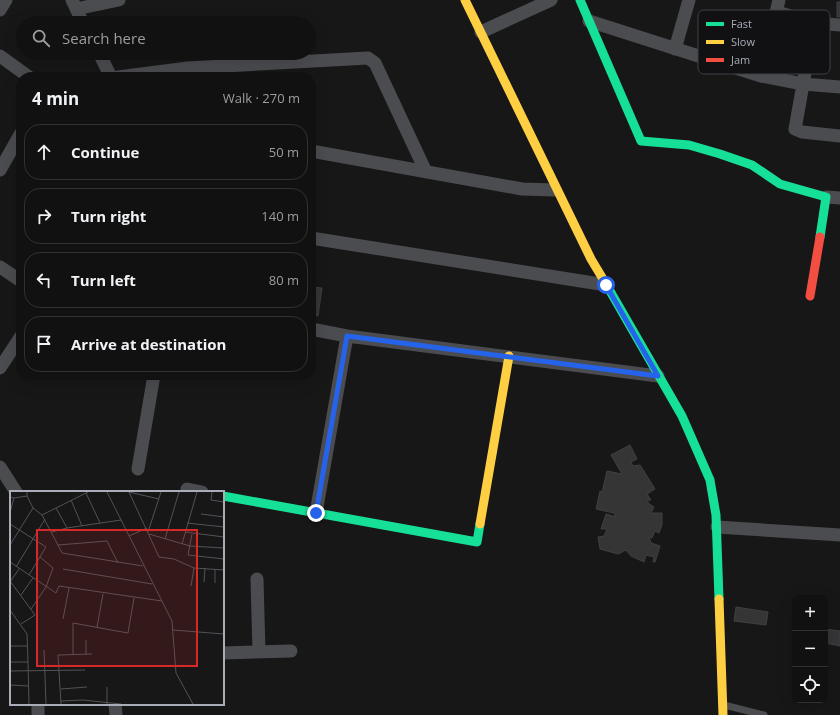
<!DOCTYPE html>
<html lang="en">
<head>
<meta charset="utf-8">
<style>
  :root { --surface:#111; --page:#1a1a1a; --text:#f1f3f6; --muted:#9c9d9f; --line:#303131 }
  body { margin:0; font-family:"Open Sans",sans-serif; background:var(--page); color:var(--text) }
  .controls { position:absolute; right:12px; bottom:12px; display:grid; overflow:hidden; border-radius:8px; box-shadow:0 4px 16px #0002 }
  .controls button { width:36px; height:36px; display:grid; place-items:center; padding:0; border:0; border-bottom:1px solid var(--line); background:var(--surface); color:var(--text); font:20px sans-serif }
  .stop { position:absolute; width:12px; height:12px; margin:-9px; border:3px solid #2563eb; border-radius:50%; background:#fff }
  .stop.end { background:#2563eb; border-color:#fff; box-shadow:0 1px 4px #0008 }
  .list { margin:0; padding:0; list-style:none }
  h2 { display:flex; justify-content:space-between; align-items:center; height:52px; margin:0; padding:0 16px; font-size:17px }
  h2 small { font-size:13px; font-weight:400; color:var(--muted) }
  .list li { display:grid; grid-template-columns:26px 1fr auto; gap:12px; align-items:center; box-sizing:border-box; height:56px; margin:0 8px 8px; padding:0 8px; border:1px solid var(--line); border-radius:16px }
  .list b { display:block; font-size:15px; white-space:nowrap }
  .list em { font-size:13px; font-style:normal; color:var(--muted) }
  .icon { flex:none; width:22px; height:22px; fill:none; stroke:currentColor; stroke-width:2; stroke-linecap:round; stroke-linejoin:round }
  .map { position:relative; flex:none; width:840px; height:715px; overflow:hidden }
  .search { position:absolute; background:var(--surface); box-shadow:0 4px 16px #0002; left:16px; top:16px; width:300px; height:44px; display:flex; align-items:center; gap:10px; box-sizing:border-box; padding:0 14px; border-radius:22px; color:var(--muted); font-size:15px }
  .panel { position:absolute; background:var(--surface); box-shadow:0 4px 16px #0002; left:16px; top:72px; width:300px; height:308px; border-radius:16px }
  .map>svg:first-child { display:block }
</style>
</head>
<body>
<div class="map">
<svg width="840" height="715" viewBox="0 0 840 715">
  <rect width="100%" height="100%" fill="#171717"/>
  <path fill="#353536" stroke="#3f4043" d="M837 2H840V17H837Z
    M311 287 322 288 318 316 311 315Z
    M630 445 637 459 631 462 633 466 640 465 655 489 647 494 651 500H648V503L654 507 651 513H662V525L659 533 655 531 652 538 649 537 651 543 660 546 655 562H653L654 557 646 555 644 562 631 556 626 550 618 554 600 549 598 537 604 536 607 529H601L606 514 616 517 614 513 596 509 600 491 602 492 607 471 622 474 611 455Z
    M736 607 768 612 766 625 734 621Z
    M825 629 840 631V646L825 643Z"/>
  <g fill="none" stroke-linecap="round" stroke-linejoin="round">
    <path stroke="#4b4c50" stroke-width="7" d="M724 705 764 715"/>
    <path stroke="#4b4c50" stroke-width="13" d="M72 0 83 23
      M76 9 119 0
      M0 10 6 0
      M777 12 814 23 840 25
      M589 21 761 76 803 84 840 87
      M814 23 795 129 802 132 840 136
      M481 32 551 0
      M675 49 689 0
      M99 53 111 77
      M0 56 29 77
      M761 76 779 0
      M118 77 188 68 368 58 375 63 426 172
      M311 151 522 189 555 190
      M0 170 21 133
      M826 197 840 198
      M311 238 606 285
      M0 267 21 281
      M311 329 347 336 658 376
      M0 368 21 336
      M0 467 16 492
      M138 469 154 375
      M187 492V489L202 492
      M316 513 347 336
      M717 527 840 535
      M257 579 259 652
      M223 653 291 651
      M38 704V715
      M115 704 116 715"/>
    <path stroke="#16e098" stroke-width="9" d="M580 0 641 141 689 145 720 154 752 165 780 184 826 197 820 237
      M606 284 682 416 710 480 716 515 719 599
      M223 496 477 542 480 524"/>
    <path stroke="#ffcf43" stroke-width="9" d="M465 0 591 259 606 284
      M480 524 509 356
      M719 599 723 715"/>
    <path stroke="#f24e42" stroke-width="9" d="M810 296 820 237"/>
  </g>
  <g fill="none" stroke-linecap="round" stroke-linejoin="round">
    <path stroke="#2563eb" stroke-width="5" d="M316 513 347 336 658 376 606 285"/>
  </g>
  <g transform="translate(10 491)">
    <rect width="214" height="214" fill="#171717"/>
    <path fill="none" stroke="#515357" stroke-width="1" d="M97 1 162 130 166 182 183 213M119 1 149 66 164 68 184 77 181 95M119 1 149 8M202 1 201 9 214 11M76 2 90 32M0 6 4 7 0 21M4 7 17 5V1M61 9 72 35M23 17 32 24 48 54 97 50 108 72M191 23 214 26M32 24 78 1M177 32 214 36M0 33 36 56 19 84M57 37 111 29M42 41 57 37 46 17M138 41 151 1M175 41 214 46M139 43 180 55 214 57M182 43 178 64 214 68M119 45 137 37M155 48 169 1M172 53 187 1M0 54 23 17 17 5M48 54 52 62 133 75M0 71 46 102 49 95 152 110M6 76 35 28M184 77 214 79M53 78 142 93M0 90 25 124 11 133M0 91 9 78M194 91 195 77M205 92V78M11 104 23 87M21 118 36 96 43 77 30 66M0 119 17 143 18 171H0M53 128 59 97M87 136 93 103M163 139 214 143M76 149V163M0 155H17M34 159 36 213M63 163V132L118 142 124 107M18 171 19 213M0 180 75 179M0 194 18 195M51 198 77 196M51 210 73 209 111 213M51 213 48 164 82 163M97 213V196"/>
    <path fill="#d62828" fill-opacity="0.15" stroke="#d62828" stroke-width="2" d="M27 39H187V175H27Z"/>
    <rect width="214" height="214" fill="none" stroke="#a8adb8" stroke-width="2"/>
  </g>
  <rect x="698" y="10" width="132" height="64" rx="6" fill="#111113" stroke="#3e4045" stroke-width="1"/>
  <rect x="706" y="22" width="18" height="4" fill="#16e098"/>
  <rect x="706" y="40" width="18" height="4" fill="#ffcf43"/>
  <rect x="706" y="58" width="18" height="4" fill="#f24e42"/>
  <g font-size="11" fill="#a8adb8">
    <text x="731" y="28">Fast</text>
    <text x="731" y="46">Slow</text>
    <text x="731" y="64">Jam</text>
  </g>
</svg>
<div class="controls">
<button>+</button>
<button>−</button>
<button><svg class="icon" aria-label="locate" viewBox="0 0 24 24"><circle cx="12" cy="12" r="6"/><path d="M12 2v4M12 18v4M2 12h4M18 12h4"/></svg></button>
</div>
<div class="stop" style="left:606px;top:285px"></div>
<div class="stop end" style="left:316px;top:513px"></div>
<div class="search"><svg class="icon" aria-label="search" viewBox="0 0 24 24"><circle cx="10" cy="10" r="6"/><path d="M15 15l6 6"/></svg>Search here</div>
<section class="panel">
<h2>4 min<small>Walk · 270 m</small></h2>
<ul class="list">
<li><svg class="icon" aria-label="ahead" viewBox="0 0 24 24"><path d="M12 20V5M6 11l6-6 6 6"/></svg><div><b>Continue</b></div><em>50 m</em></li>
<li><svg class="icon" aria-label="right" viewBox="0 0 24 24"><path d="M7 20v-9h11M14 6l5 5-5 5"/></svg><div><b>Turn right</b></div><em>140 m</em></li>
<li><svg class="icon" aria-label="left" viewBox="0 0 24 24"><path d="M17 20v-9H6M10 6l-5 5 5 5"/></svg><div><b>Turn left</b></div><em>80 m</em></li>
<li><svg class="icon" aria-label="arrive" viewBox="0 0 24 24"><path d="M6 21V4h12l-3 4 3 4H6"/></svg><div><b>Arrive at destination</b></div></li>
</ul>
</section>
</div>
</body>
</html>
